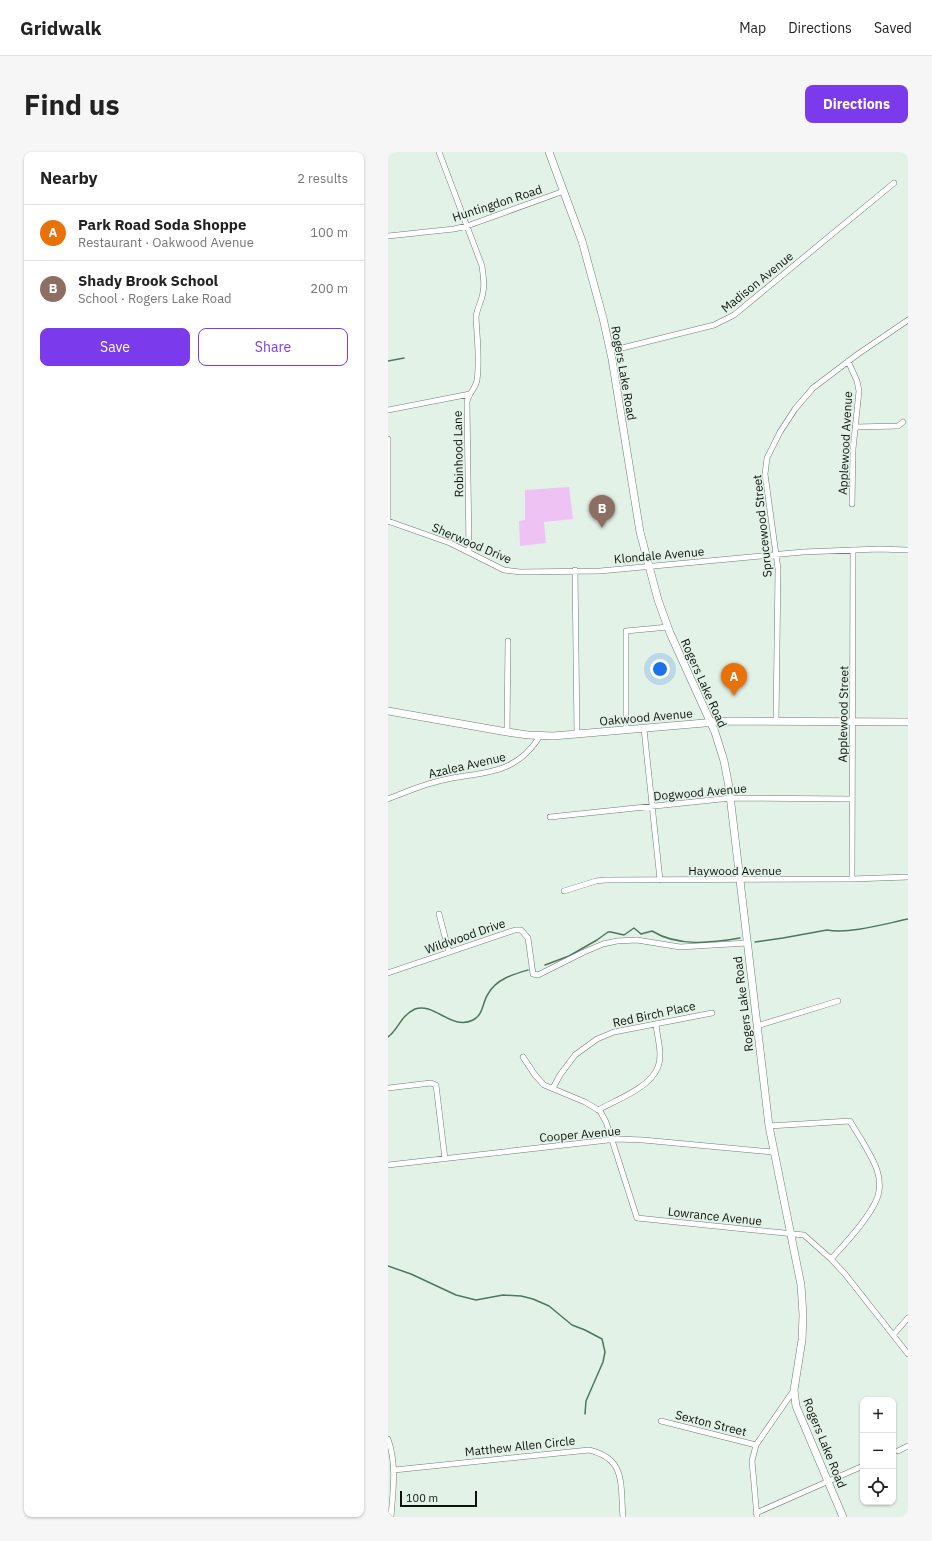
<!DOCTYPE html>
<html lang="en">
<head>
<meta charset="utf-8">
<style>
  :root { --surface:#fff; --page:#f6f6f6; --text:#222; --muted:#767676; --line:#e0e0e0; --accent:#7c3aed }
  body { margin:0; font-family:"IBM Plex Sans",sans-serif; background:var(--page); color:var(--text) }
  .controls { position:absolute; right:12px; bottom:12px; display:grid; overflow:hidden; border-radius:8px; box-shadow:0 1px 3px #0004 }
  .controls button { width:36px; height:36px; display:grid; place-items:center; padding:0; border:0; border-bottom:1px solid var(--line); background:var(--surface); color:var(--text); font:20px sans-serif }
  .scale { position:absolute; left:12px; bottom:10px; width:77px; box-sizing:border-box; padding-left:4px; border:2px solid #0d120f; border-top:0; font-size:11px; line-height:14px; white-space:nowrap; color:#0d120f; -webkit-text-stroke:3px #e3f2e7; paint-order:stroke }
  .you { position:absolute; left:272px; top:517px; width:14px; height:14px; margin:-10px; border:3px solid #fff; border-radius:50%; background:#1a73e8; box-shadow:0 0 0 6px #1a73e833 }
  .badge { display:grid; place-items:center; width:26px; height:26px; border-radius:50%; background:var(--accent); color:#fff; font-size:13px; font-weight:700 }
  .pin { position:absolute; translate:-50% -33px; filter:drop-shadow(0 1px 2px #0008) }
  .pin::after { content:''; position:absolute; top:21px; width:14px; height:12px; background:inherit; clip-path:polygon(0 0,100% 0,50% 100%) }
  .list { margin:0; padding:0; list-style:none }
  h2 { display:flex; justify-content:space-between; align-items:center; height:52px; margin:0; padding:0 16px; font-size:17px }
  h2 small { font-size:13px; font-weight:400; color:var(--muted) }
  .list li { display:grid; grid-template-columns:26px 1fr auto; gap:12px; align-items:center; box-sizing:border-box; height:56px; padding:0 16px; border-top:1px solid var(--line) }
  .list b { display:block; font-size:15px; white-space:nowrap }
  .list p { margin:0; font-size:13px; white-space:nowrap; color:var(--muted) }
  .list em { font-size:13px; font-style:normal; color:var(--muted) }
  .actions { display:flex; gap:8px; padding:12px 16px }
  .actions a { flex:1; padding:9px 0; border:1px solid var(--accent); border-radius:8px; text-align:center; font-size:14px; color:var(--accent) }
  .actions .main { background:var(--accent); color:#fff }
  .icon { flex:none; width:22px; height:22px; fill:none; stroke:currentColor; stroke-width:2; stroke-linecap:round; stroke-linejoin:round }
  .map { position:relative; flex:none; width:520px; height:1365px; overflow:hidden; border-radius:8px }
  header { display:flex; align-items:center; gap:24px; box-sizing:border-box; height:56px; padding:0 20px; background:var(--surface); border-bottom:1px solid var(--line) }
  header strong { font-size:19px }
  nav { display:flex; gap:22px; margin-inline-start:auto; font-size:14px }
  .intro { display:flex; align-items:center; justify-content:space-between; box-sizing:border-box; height:96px; padding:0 24px }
  h1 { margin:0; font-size:28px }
  .button { padding:10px 18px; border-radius:8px; background:var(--accent); color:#fff; font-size:14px; font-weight:700 }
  main { display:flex; gap:24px; padding:0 24px }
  aside { flex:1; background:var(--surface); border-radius:8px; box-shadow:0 1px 3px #0004 }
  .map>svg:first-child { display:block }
</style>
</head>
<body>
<header>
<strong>Gridwalk</strong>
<nav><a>Map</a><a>Directions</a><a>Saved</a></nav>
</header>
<div class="intro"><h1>Find us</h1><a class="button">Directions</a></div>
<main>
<aside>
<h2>Nearby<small>2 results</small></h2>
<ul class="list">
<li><span class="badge" style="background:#e8710a">A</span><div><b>Park Road Soda Shoppe</b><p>Restaurant · Oakwood Avenue</p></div><em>100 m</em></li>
<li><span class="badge" style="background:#8d6e63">B</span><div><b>Shady Brook School</b><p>School · Rogers Lake Road</p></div><em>200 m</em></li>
</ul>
<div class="actions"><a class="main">Save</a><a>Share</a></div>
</aside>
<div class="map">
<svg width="520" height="1365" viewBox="0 0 520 1365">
  <rect width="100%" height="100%" fill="#e3f2e7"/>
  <path fill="#eec3f4" d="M181 335 185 367 156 370 158 391 132 394 131 369 137 368V338Z"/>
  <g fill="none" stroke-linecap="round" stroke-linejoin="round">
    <path stroke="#4d785b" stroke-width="1.5" d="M0 209 16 206
      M367 790 395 786 439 778C463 782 496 772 520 767
      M157 813 181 804 209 788 220 780H223L236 783 246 776 253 782 264 779C290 795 323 791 352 786
      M0 885C11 877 12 864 27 857 46 850 64 879 85 868 96 862 94 851 100 842 108 827 126 822 140 818
      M0 1114 23 1122 68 1143 88 1148 115 1143 133 1144 145 1147 161 1154 184 1173 197 1178 214 1187 217 1200 215 1210 198 1249 197 1262"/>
    <defs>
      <path id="street" d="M51 0 94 114C95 123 97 132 95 140 94 149 89 156 88 165 89 186 92 208 89 228 88 236 80 242 79 250L81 400
        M0 84 66 77 79 74 176 39
        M222 199 326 173 346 163 506 31
        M460 209 469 229 471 239 465 297 464 352
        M0 258 82 242
        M467 275 510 274 515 270
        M0 287V369
        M0 369 62 391 116 418 132 420 212 419 415 400 491 397 520 398
        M187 418 189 582
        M388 569 390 417 377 322 379 306 392 280 407 257 425 236 470 202 520 168
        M256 577 272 728
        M238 578V479L280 475
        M119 580 120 489
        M0 647C18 640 36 632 55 628 96 619 127 624 152 584
        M162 665 343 646 464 647
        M464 727 465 398
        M176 739 208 729 217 728 464 727 520 725
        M51 762 61 800
        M0 821 127 778H133L140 786 145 822 150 823 196 800 215 792 229 789 249 788 292 795 359 791
        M369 874 450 849
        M135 905 147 923 156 933 197 950 212 959 218 970 224 988 249 1066 416 1083 443 1107 457 1122 520 1202
        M0 936 43 931 48 933 57 1007
        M165 936 172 923 187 903 209 887 226 880 324 861
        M210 958C228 948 262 936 270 915 275 902 269 885 268 872
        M381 974 462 969C470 983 484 1003 489 1018 491 1024 492 1032 491 1039 489 1058 457 1092 443 1107
        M0 1013 229 987 255 988 385 1000
        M505 1183 520 1166
        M273 1269 368 1293
        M0 1287C9 1312 5 1339 3 1365
        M510 1299 520 1294
        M6 1318 201 1298C239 1307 232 1333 235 1365
        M368 1361 475 1314
        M369 1365 364 1309 368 1293 406 1238"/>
      <path id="secondary" d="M161 0 194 89 215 166 224 207 252 380 270 448 282 481 327 580 336 609 341 635 381 974 413 1133 415 1163 414 1188 406 1238 408 1254 455 1365
        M0 559 119 580 140 583 165 584 340 569 520 570"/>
    </defs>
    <use href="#street" stroke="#6e7c72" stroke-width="6"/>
    <use href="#secondary" stroke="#6e7c72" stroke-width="8"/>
    <use href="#street" stroke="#fff" stroke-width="5"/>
    <use href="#secondary" stroke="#fff" stroke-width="7"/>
  </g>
  <g text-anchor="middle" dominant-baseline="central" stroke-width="3" stroke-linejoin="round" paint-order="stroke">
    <g font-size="12" fill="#0d120f" stroke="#e3f2e7">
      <text transform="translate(109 51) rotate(-18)">Huntingdon Road</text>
      <text transform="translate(369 130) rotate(-39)">Madison Avenue</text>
      <text transform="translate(236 221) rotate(80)">Rogers Lake Road</text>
      <text transform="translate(457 291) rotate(-87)">Applewood Avenue</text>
      <text transform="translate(70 302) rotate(-91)">Robinhood Lane</text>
      <text transform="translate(374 374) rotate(-96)">Sprucewood Street</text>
      <text transform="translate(84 391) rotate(23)">Sherwood Drive</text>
      <text transform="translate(271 403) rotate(-5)">Klondale Avenue</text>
      <text transform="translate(316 531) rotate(66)">Rogers Lake Road</text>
      <text transform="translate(455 562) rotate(-89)">Applewood Street</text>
      <text transform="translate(258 565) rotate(-5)">Oakwood Avenue</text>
      <text transform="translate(79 613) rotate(-13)">Azalea Avenue</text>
      <text transform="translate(312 640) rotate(-5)">Dogwood Avenue</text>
      <text x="347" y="718">Haywood Avenue</text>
      <text transform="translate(77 784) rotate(-19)">Wildwood Drive</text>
      <text transform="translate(355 852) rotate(-97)">Rogers Lake Road</text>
      <text transform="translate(266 862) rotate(-12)">Red Birch Place</text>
      <text transform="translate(192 982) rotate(-5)">Cooper Avenue</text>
      <text transform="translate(327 1064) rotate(6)">Lowrance Avenue</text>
      <text transform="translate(323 1271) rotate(14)">Sexton Street</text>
      <text transform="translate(437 1291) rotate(68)">Rogers Lake Road</text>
      <text transform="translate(132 1294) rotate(-6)">Matthew Allen Circle</text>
    </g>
  </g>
</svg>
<div class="controls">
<button>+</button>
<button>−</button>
<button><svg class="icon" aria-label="locate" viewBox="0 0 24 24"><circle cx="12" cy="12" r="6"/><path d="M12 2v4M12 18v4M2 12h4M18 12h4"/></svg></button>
</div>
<div class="scale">100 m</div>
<div class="you"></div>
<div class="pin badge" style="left:346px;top:544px;background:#e8710a">A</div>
<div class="pin badge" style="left:214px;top:376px;background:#8d6e63">B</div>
</div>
</main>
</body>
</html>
